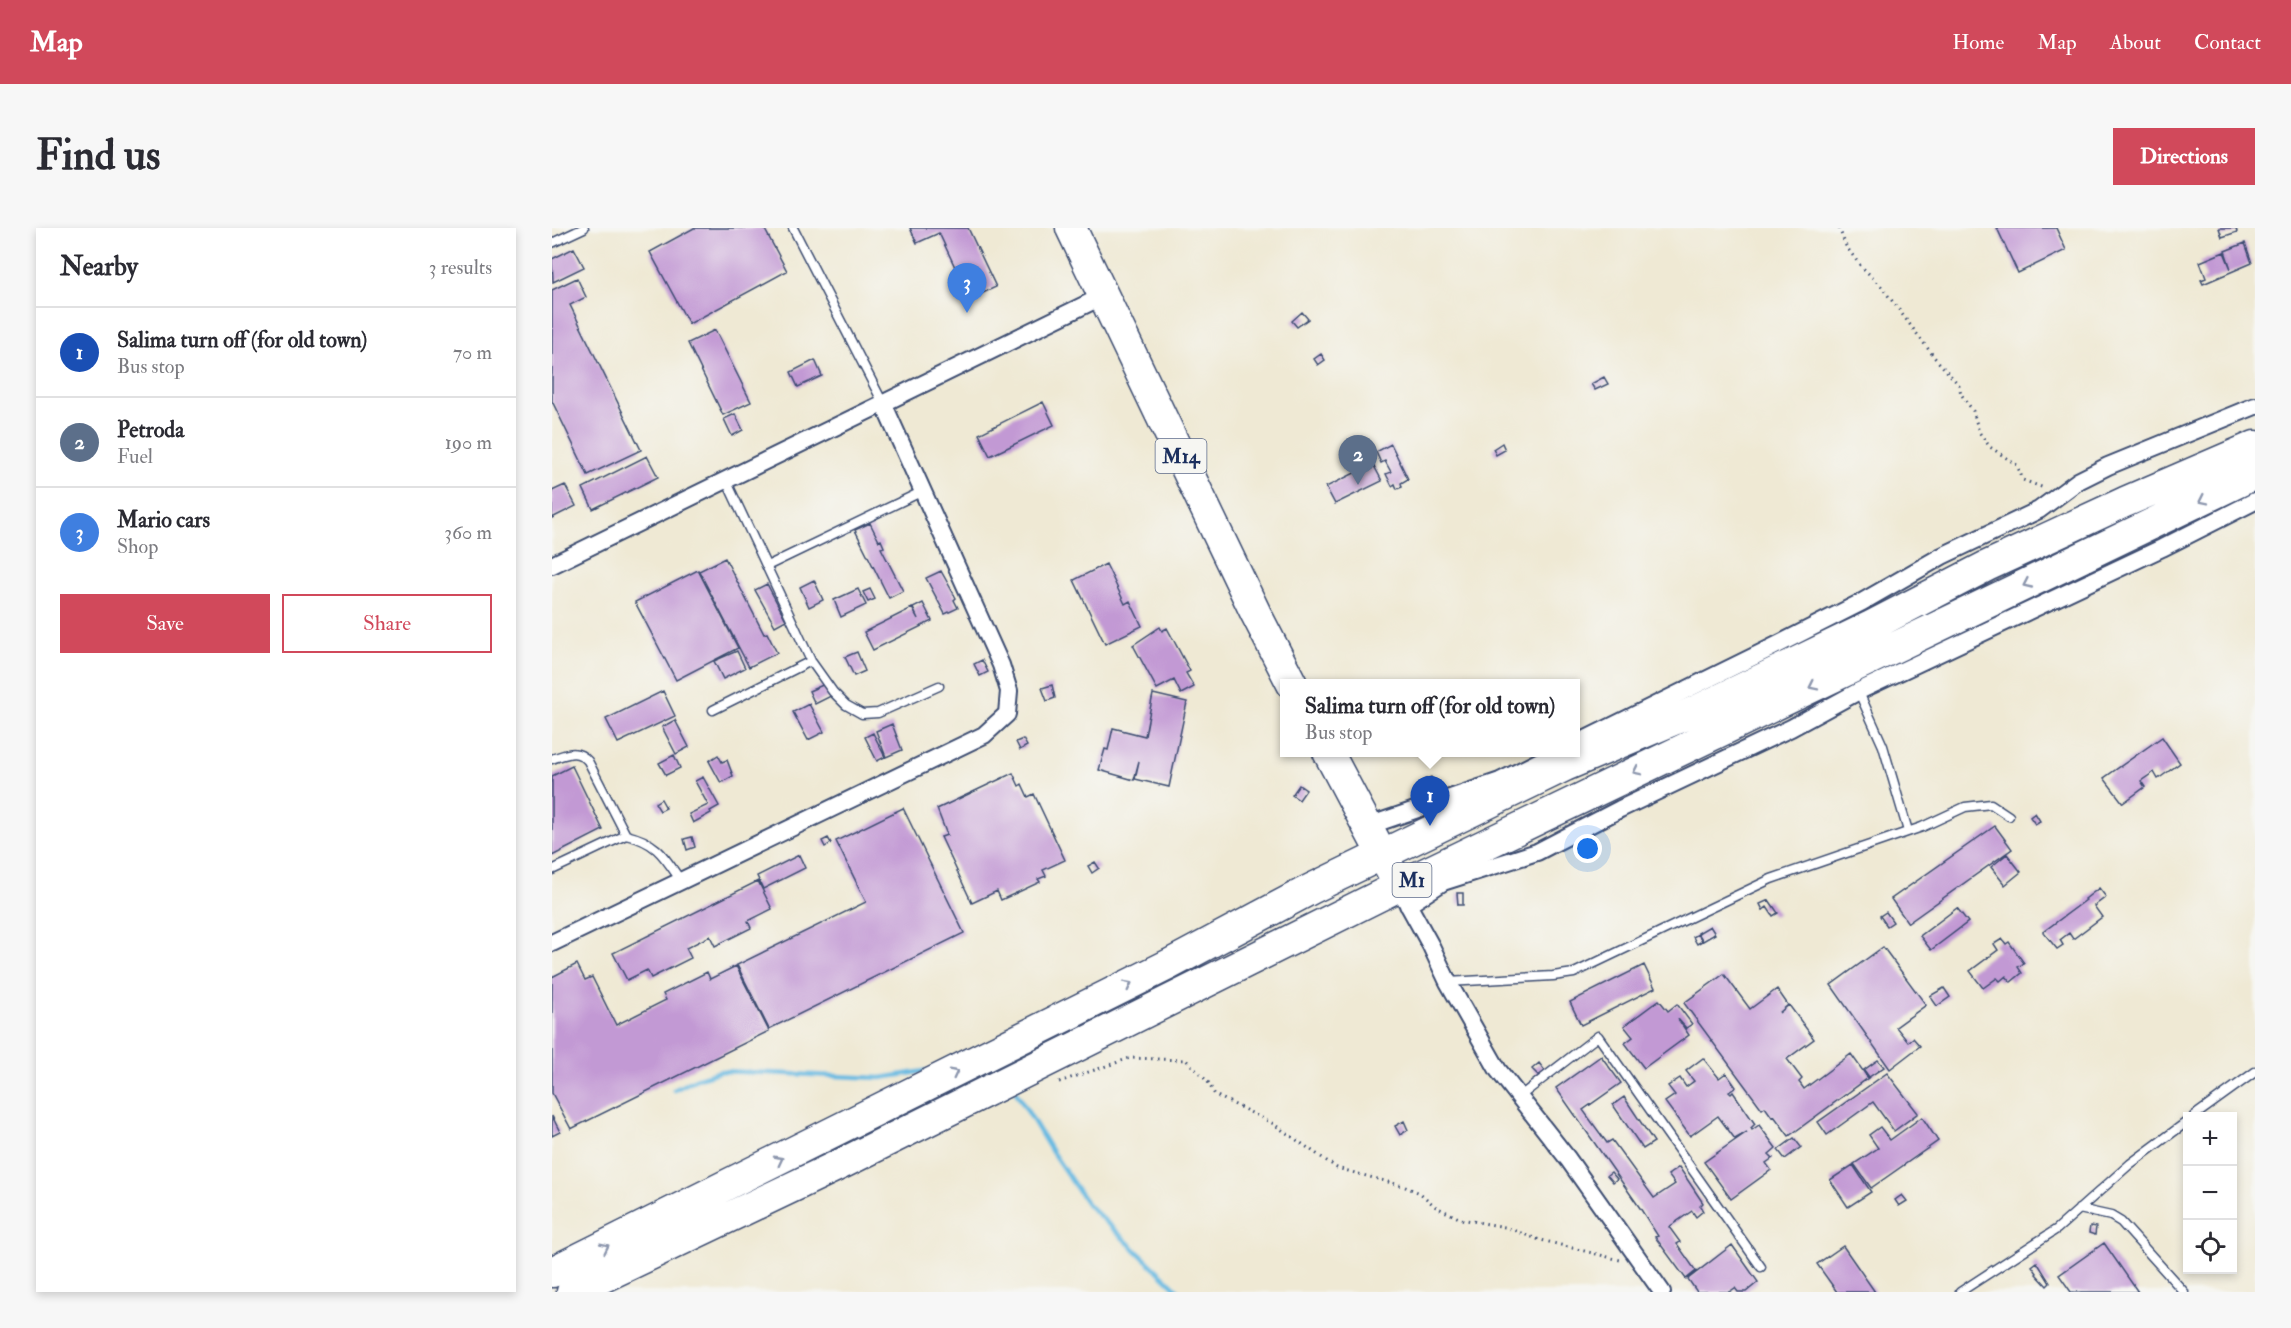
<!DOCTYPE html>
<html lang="en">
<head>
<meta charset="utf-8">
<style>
  :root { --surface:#fff; --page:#f7f7f7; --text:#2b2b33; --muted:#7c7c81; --line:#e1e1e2; --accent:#d1495b }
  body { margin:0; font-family:"IM FELL Double Pica",serif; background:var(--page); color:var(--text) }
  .controls { position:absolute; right:18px; bottom:18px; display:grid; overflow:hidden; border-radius:0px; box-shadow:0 3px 9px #0003 }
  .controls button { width:54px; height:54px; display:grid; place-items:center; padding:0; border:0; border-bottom:2px solid var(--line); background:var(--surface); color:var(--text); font:30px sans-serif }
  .you { position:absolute; left:1036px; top:621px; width:21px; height:21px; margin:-15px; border:4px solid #fff; border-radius:50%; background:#1a73e8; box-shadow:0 0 0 9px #1a73e833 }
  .badge { display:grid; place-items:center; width:39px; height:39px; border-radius:50%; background:var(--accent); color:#fff; font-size:20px; font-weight:700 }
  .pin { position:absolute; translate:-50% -50px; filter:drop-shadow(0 2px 3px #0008) }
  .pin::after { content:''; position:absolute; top:32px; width:21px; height:18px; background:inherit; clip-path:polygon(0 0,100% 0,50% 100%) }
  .popup { position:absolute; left:728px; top:451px; width:300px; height:78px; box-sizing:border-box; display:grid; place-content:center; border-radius:0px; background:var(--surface); filter:drop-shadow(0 2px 4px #0005); font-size:20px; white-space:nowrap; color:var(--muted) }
  .popup b { font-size:22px; color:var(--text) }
  .popup::after { content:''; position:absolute; left:50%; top:100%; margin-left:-12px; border:12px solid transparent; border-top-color:var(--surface) }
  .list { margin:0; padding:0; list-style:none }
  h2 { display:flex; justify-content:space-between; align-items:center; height:78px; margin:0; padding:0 24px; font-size:26px }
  h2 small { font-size:20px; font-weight:400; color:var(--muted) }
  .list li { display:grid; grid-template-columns:39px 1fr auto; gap:18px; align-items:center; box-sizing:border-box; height:90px; padding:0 24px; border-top:2px solid var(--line) }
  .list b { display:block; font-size:22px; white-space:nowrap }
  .list p { margin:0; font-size:20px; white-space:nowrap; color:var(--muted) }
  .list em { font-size:20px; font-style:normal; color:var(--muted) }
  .actions { display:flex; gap:12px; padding:18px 24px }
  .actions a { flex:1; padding:14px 0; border:2px solid var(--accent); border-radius:0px; text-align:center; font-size:21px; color:var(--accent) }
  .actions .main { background:var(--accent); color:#fff }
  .icon { flex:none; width:33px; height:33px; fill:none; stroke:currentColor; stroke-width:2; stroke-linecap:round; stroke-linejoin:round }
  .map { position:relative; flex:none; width:1703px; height:1064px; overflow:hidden; border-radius:0px }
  header { display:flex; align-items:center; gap:36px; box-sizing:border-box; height:84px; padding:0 30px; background:var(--accent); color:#fff }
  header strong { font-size:28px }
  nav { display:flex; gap:33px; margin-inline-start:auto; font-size:21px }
  .intro { display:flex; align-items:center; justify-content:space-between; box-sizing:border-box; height:144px; padding:0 36px }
  h1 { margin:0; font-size:42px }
  .button { padding:15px 27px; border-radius:0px; background:var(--accent); color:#fff; font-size:21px; font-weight:700 }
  main { display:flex; gap:36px; padding:0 36px }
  aside { flex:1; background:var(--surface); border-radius:0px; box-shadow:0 3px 9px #0003 }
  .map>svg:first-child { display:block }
</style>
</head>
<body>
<header>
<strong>Map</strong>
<nav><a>Home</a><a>Map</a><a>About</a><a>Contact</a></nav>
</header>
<div class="intro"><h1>Find us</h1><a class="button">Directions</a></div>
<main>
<aside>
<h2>Nearby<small>3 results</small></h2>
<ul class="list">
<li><span class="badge" style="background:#1a4fb4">1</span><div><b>Salima turn off (for old town)</b><p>Bus stop</p></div><em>70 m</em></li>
<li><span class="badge" style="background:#5c6f8a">2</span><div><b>Petroda</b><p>Fuel</p></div><em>190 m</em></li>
<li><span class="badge" style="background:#3f7fe0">3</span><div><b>Mario cars</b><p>Shop</p></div><em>360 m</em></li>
</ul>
<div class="actions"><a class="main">Save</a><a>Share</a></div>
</aside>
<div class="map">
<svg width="1703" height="1064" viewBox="0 0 1703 1064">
  <rect width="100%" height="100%" fill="#f6f6f2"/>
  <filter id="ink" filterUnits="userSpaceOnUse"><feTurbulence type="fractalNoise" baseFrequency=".0167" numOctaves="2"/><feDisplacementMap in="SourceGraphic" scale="12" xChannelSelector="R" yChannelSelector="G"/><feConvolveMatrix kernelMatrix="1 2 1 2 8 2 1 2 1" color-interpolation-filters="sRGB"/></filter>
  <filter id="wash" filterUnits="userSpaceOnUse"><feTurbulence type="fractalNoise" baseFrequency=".008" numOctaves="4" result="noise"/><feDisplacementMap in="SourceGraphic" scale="24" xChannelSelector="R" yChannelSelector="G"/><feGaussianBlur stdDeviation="1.35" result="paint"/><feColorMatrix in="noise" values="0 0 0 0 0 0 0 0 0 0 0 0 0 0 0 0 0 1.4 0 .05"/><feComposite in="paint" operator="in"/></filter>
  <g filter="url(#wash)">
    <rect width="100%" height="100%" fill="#efe9d4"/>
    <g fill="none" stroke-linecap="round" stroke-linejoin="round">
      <path stroke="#66bae2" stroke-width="4.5" d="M122 862 144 851 169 843 329 850 373 843
        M464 864 500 924 536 977 628 1064"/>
    </g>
    <g id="blocks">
      <path fill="#c299d4" d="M142 0H212L235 43 137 96 98 24Z
        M358 0H416L444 59 418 71 387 5 365 15Z
        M1445 0H1504L1514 22 1466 45Z
        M1667 0H1684L1685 4 1670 9Z
        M1693 15 1700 35 1651 56 1649 52 1654 50 1648 34 1672 24 1679 41 1673 23Z
        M22 20 32 39 1 54 0 31Z
        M25 50 34 69 18 77 89 222 36 247 0 173V62Z
        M750 84 756 91 745 99 740 93Z
        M163 102 199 174 171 187 136 115Z
        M769 126 773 132 766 137 762 131Z
        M263 132 270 148 246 159 239 144Z
        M1052 149 1056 156 1043 162 1039 156Z
        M491 174 502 197 438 228 427 206Z
        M183 186 191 202 180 208 172 191Z
        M950 215 953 222 944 227 941 221Z
        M839 216 856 251 849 255 850 259 845 261 843 256 840 258 834 246 839 244 833 233 829 235 824 224Z
        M95 228 106 249 41 281 31 260Z
        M821 236 830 253 783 276 774 259Z
        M13 257 24 278 0 290V263Z
        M318 295 327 313 329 312 332 319 329 320 351 363 337 370 303 302Z
        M173 330 212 406 215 405 225 425 197 439 147 343Z
        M554 336 573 376 578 373 590 398 553 416 522 352Z
        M146 342 186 420 124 452 83 374Z
        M389 343 404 370 402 372 406 380 393 386 374 350Z
        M262 352 271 372 257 379 248 359Z
        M215 356 234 392 223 398 203 362Z
        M306 361 314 377 289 389 282 372Z
        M318 361 323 371 316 374 311 364Z
        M371 375 380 393 321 422 312 404 360 380 366 391 361 380Z
        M608 399 610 403 615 400 638 443 634 445 642 459 629 466 622 452 605 461 581 417Z
        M185 423 193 440 171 451 162 433Z
        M305 424 313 443 302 448 293 429Z
        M430 432 436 444 428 448 422 436Z
        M273 456 279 468 263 476 257 463Z
        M500 457 503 470 495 473 490 460Z
        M111 463 123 488 66 515 54 491Z
        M601 466 635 474 617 559 583 551 587 533 582 552 547 542 553 521 556 522 561 500 593 508Z
        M257 476 272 504 256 512 241 484Z
        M123 492 137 519 124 526 110 499Z
        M340 496 350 522 334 529 324 503Z
        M321 505 333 529 325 533 313 509Z
        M1610 509 1628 535 1606 551 1602 544 1589 553 1593 559 1571 575 1552 550Z
        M471 511 475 518 468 522 464 514Z
        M122 527 128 540 114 547 107 535Z
        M166 527 170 534 175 532 181 548 169 555 157 533Z
        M20 538 51 602 0 628V548Z
        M461 545 467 558 470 556 476 569 482 566 513 632 491 642 494 648 486 651 488 654 449 672 445 663 420 675 389 609 395 607 385 581Z
        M151 549 167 578 158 583 159 585 141 595 137 586 156 577 143 553Z
        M879 549 882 556 875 559 872 552Z
        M747 557 754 562 747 572 740 567Z
        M109 571 114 580 108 583 103 575Z
        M351 580 412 705 217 801 185 737 314 674 284 613Z
        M1483 585 1488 593 1483 596 1478 589Z
        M1443 598 1460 621 1356 695 1339 671Z
        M140 609 143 619 135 622 132 611Z
        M276 610 279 615 273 619 270 613Z
        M1455 626 1469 644 1453 657 1439 639Z
        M247 627 253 640 211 661 205 648Z
        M543 634 547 640 540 645 536 638Z
        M206 653 220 681 196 693 199 700 163 718 158 708 134 720 139 730 99 750 95 742 75 752 61 725Z
        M1547 660 1554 669 1542 678 1550 689 1521 711 1517 705 1508 712 1511 717 1505 721 1491 704 1534 672 1533 671Z
        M905 665H911V677H906Z
        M1217 672 1226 685 1221 688 1215 679 1211 682 1208 676Z
        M1405 680 1416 694 1379 722 1368 708Z
        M1334 684 1341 694 1335 698 1328 688Z
        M1158 698 1163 706 1151 713 1146 705Z
        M1146 706 1150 713 1145 716 1141 709Z
        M1450 711 1454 716 1457 714 1472 735 1466 739 1470 745 1459 754 1454 748 1448 753 1445 750 1431 760 1418 743 1446 722 1442 716Z
        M1331 719 1374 777 1344 799 1356 814 1361 810 1368 818 1338 841 1279 757Z
        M25 736 33 752 40 749 64 797 114 772 111 766 155 744 158 751 184 738 217 803 19 901 0 865V749Z
        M1092 737 1103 760 1029 797 1018 774Z
        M1172 746 1198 781 1225 761 1236 777 1227 785 1237 777 1262 811 1235 831 1250 851 1247 854 1252 861 1299 826 1316 850 1237 908 1222 888 1220 889 1213 879 1210 881 1132 775Z
        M1392 760 1398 769 1385 778 1378 768Z
        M1107 772 1116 783 1125 776 1140 796 1134 800 1126 791 1137 807 1092 840 1073 815 1081 809 1072 798Z
        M1049 828 1069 855 1031 882 1055 915 1060 912 1102 970 1123 956 1116 947 1127 939 1151 975 1148 978 1151 983 1144 989 1140 983 1117 999 1128 1014 1125 1016 1144 1043 1134 1051 1103 1009 1106 1008 1088 980 1004 860Z
        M1151 830 1167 850 1174 845 1184 859 1177 864 1179 866 1181 864 1203 896 1199 900 1200 902 1207 897 1224 920 1217 926 1221 930 1214 935 1219 942 1179 971 1152 934 1195 904 1183 911 1166 888 1138 908 1113 874 1123 867 1116 858 1128 850 1134 859 1142 853 1134 843Z
        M1326 832 1332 839 1317 849 1312 842Z
        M987 835 993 843 987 848 980 841Z
        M1335 845 1366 885 1342 903 1321 874 1275 907 1266 894Z
        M1072 869 1102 914 1091 921 1061 877Z
        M0 888 8 904 0 908Z
        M1370 889 1386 913 1319 960 1302 936 1326 920 1317 907 1328 899 1338 912Z
        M852 893 856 902 848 907 843 898Z
        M1242 910 1249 919 1233 931 1226 922Z
        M1301 937 1319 964 1296 979 1278 952Z
        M1059 944 1065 951 1061 954 1055 947Z
        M1350 967 1355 973 1347 978 1343 972Z
        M1538 998 1544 999 1543 1007 1537 1005Z
        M1552 1015 1586 1064H1519L1507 1047Z
        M1180 1017 1206 1054 1194 1064H1186L1183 1060 1177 1064H1145L1136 1051Z
        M1291 1018 1323 1064H1285L1265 1036Z
        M1485 1034 1498 1055 1495 1058 1484 1046 1485 1045 1480 1038Z"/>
    </g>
  </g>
  <g filter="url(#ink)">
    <use href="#blocks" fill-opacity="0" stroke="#3b4b70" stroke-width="1.5"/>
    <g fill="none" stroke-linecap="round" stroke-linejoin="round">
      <defs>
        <path id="lane" d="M241 0 331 175
          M0 15 32 0
          M174 252 259 433 281 464 294 477 310 486 326 485 387 458
          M215 338 371 263
          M1305 460 1331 518 1356 603
          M161 482 259 433
          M0 531C15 526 25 520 36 533L74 607C105 614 112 628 129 653
          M0 642 74 607
          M896 754 1001 748 1022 745 1219 651 1370 599 1413 579 1439 576 1457 588
          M967 869 1046 808 1209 1039
          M1642 888 1703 844
          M1527 981 1559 988 1569 994 1632 1064
          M1408 1064 1505 1001 1578 936 1636 893"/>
        <path id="street" d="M0 337 551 68
          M1024 516 1215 422 1310 374 1390 328 1487 282 1526 253 1556 238 1703 178
          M816 598 948 553 1006 524
          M852 669 879 718 896 754 946 842 1016 931 1110 1064
          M856 677 891 654 985 624 1068 581 1239 500 1307 463 1610 320 1703 273
          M0 715 432 507 455 486 457 463 449 437 331 175"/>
        <path id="highway" d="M519 0 704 386 740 456
          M776 524 840 645
          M0 1044 618 736 759 661 1013 538 1143 483 1317 399 1435 338 1573 274 1703 218
          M20 1064 293 934 847 658 1703 246"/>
      </defs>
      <use href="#lane" stroke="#3b4b70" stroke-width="11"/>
      <use href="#street" stroke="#3b4b70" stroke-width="20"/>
      <use href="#highway" stroke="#3b4b70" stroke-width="33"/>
      <path stroke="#3b4b70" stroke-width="3" stroke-dasharray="1.5 4.5" stroke-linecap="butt" d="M1287 0 1294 18 1307 36 1329 58 1383 130 1407 157 1409 166 1421 183 1427 204 1438 219 1465 237 1471 252 1492 260
        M507 854 578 830 634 832 656 854 663 867 720 895 785 940 851 958 868 965 884 979 909 991 953 999 985 1011 1068 1032"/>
      <use href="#lane" stroke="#fff" stroke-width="8"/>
      <use href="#street" stroke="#fff" stroke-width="16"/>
      <use href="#highway" stroke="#fff" stroke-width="30"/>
    </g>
    <defs><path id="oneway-chevron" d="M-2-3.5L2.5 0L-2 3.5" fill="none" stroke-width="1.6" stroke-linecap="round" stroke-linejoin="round" transform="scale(1.5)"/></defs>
    <g stroke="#8d97ae">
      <use href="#oneway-chevron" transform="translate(1651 272) rotate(154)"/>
      <use href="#oneway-chevron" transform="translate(1475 356) rotate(155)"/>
      <use href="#oneway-chevron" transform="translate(1261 458) rotate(154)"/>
      <use href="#oneway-chevron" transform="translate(1085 543) rotate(154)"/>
      <use href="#oneway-chevron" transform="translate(576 757) rotate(-27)"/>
      <use href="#oneway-chevron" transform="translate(402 845) rotate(-27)"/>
      <use href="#oneway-chevron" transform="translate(227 932) rotate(-27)"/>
      <use href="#oneway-chevron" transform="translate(53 1019) rotate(-26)"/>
    </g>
  </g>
  <g text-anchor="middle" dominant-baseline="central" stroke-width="5" stroke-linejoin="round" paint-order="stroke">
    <g fill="#f6f6f2" stroke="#5d6b8a" stroke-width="1.5">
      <rect x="603.5" y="211" width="51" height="34" rx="4.5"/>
      <rect x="840.5" y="635" width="39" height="34" rx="4.5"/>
    </g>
    <g font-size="20" font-weight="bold" fill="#1b2f5e">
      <text x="629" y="228">M14</text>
      <text x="860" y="652">M1</text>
    </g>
  </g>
</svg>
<div class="controls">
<button>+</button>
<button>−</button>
<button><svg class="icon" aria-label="locate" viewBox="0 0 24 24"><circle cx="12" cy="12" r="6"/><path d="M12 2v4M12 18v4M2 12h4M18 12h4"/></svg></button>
</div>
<div class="you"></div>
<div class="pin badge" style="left:878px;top:598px;background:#1a4fb4">1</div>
<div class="popup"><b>Salima turn off (for old town)</b>Bus stop</div>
<div class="pin badge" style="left:806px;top:257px;background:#5c6f8a">2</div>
<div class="pin badge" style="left:415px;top:85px;background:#3f7fe0">3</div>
</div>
</main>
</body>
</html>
